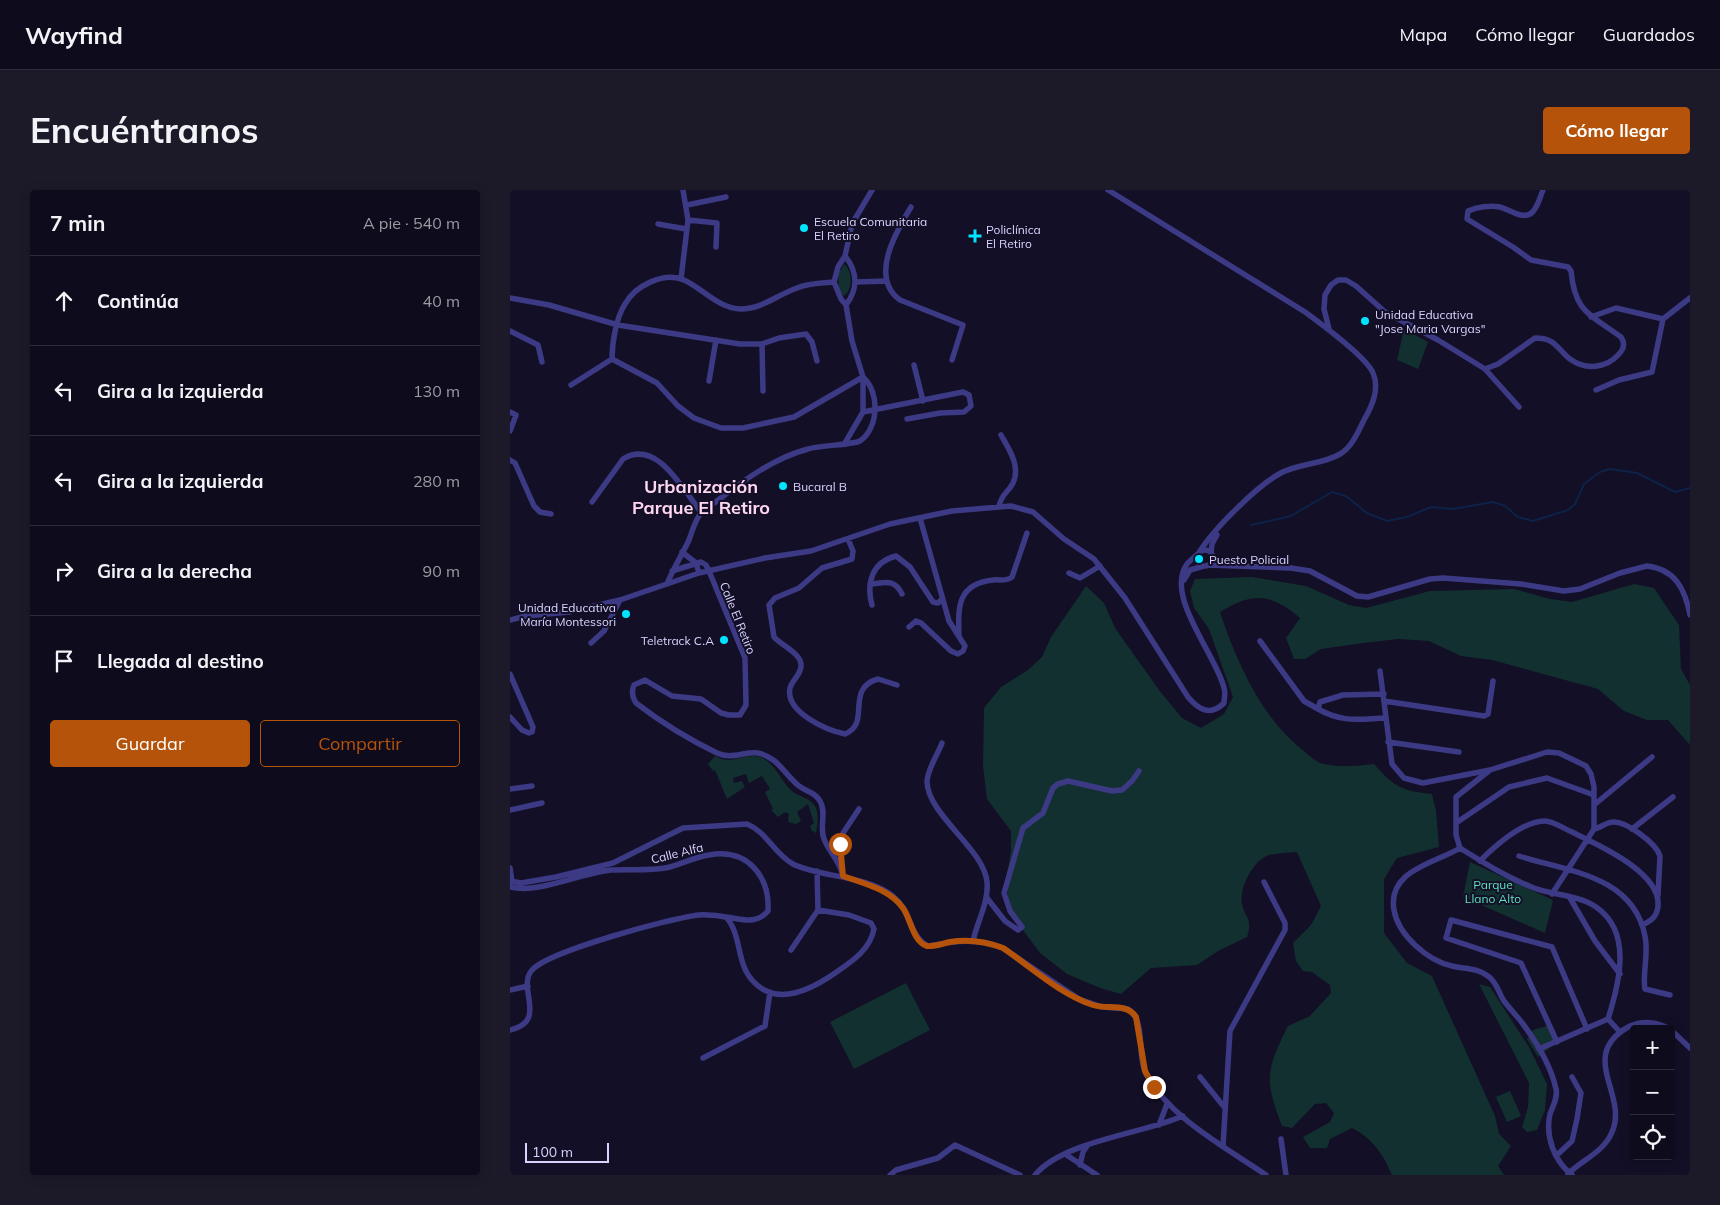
<!DOCTYPE html>
<html lang="es">
<head>
<meta charset="utf-8">
<style>
  :root { --surface:#0e0b1c; --page:#1c1929; --text:#f1f3f6; --muted:#9b9ba3; --line:#2e2b3b; --accent:#b45309 }
  body { margin:0; font-family:Mulish,sans-serif; background:var(--page); color:var(--text) }
  .controls { position:absolute; right:15px; bottom:15px; display:grid; overflow:hidden; border-radius:5px; box-shadow:0 2px 12px #0003 }
  .controls button { width:45px; height:45px; display:grid; place-items:center; padding:0; border:0; border-bottom:1px solid var(--line); background:var(--surface); color:var(--text); font:25px sans-serif }
  .scale { position:absolute; left:15px; bottom:12px; width:84px; box-sizing:border-box; padding-left:5px; border:2px solid #d9d4ff; border-top:0; font-size:14px; line-height:18px; white-space:nowrap; color:#d9d4ff; -webkit-text-stroke:4px #130f26; paint-order:stroke }
  .stop { position:absolute; width:15px; height:15px; margin:-11px; border:4px solid #b45309; border-radius:50%; background:#fff }
  .stop.end { background:#b45309; border-color:#fff; box-shadow:0 1px 5px #0008 }
  .list { margin:0; padding:0; list-style:none }
  h2 { display:flex; justify-content:space-between; align-items:center; height:65px; margin:0; padding:0 20px; font-size:21px }
  h2 small { font-size:16px; font-weight:400; color:var(--muted) }
  .list li { display:grid; grid-template-columns:32px 1fr auto; gap:15px; align-items:center; box-sizing:border-box; height:90px; padding:0 20px; border-top:1px solid var(--line) }
  .list b { display:block; font-size:19px; white-space:nowrap }
  .list em { font-size:16px; font-style:normal; color:var(--muted) }
  .actions { display:flex; gap:10px; padding:15px 20px }
  .actions a { flex:1; padding:11px 0; border:1px solid var(--accent); border-radius:5px; text-align:center; font-size:18px; color:var(--accent) }
  .actions .main { background:var(--accent); color:#fff }
  .icon { flex:none; width:28px; height:28px; fill:none; stroke:currentColor; stroke-width:2; stroke-linecap:round; stroke-linejoin:round }
  .map { position:relative; flex:none; width:1180px; height:985px; overflow:hidden; border-radius:5px }
  header { display:flex; align-items:center; gap:30px; box-sizing:border-box; height:70px; padding:0 25px; background:var(--surface); border-bottom:1px solid var(--line) }
  header strong { font-size:24px }
  nav { display:flex; gap:28px; margin-inline-start:auto; font-size:18px }
  .intro { display:flex; align-items:center; justify-content:space-between; box-sizing:border-box; height:120px; padding:0 30px }
  h1 { margin:0; font-size:35px }
  .button { padding:12px 22px; border-radius:5px; background:var(--accent); color:#fff; font-size:18px; font-weight:700 }
  main { display:flex; gap:30px; padding:0 30px }
  aside { flex:1; background:var(--surface); border-radius:5px; box-shadow:0 2px 12px #0003 }
  .map>svg:first-child { display:block }
</style>
</head>
<body>
<header>
<strong>Wayfind</strong>
<nav><a>Mapa</a><a>Cómo llegar</a><a>Guardados</a></nav>
</header>
<div class="intro"><h1>Encuéntranos</h1><a class="button">Cómo llegar</a></div>
<main>
<aside>
<h2>7 min<small>A pie · 540 m</small></h2>
<ul class="list">
<li><svg class="icon" aria-label="ahead" viewBox="0 0 24 24"><path d="M12 20V5M6 11l6-6 6 6"/></svg><div><b>Continúa</b></div><em>40 m</em></li>
<li><svg class="icon" aria-label="left" viewBox="0 0 24 24"><path d="M17 20v-9H6M10 6l-5 5 5 5"/></svg><div><b>Gira a la izquierda</b></div><em>130 m</em></li>
<li><svg class="icon" aria-label="left" viewBox="0 0 24 24"><path d="M17 20v-9H6M10 6l-5 5 5 5"/></svg><div><b>Gira a la izquierda</b></div><em>280 m</em></li>
<li><svg class="icon" aria-label="right" viewBox="0 0 24 24"><path d="M7 20v-9h11M14 6l5 5-5 5"/></svg><div><b>Gira a la derecha</b></div><em>90 m</em></li>
<li><svg class="icon" aria-label="arrive" viewBox="0 0 24 24"><path d="M6 21V4h12l-3 4 3 4H6"/></svg><div><b>Llegada al destino</b></div></li>
</ul>
<div class="actions"><a class="main">Guardar</a><a>Compartir</a></div>
</aside>
<div class="map">
<svg width="1180" height="985" viewBox="0 0 1180 985">
  <rect width="100%" height="100%" fill="#130f26"/>
  <path fill="#12302f" d="M334 74C343 81 343 99 334 106L329 101 328 84Z
    M894 139 918 152 908 179 887 170Z
    M742 387 796 396 839 415 856 418 920 401 1004 399 1040 409 1062 412 1124 394 1144 398 1169 435 1171 479 1180 495V555L1158 530H1137L1114 521 1088 499 982 470 951 466 919 451 888 449 853 453 811 459 795 469H784L776 448 790 428C760 403 743 402 710 422 727 473 751 528 795 562 799 565 805 571 810 573 828 578 846 576 864 574 884 597 892 601 922 604L926 621 929 657 887 668 874 689V743L897 773 922 786 985 926 989 944 1001 956 988 976 994 985H882C873 964 863 949 842 938L820 949 817 958H800L793 947 820 932 824 923 816 913 805 914 782 938 772 936C754 889 756 880 778 836L800 826 821 803 820 795 802 782 793 781 786 771 783 753 801 735 811 716 787 662C778 663 768 663 759 665 743 670 729 698 732 714 736 730 743 729 737 747L708 761 687 775 641 778 611 804 590 798 557 784 530 763 498 720 497 684 501 661V641L477 609 473 576 474 518 491 497 518 480 532 467 541 447 576 396 594 413 605 438 649 500 672 528 691 538 714 524 723 507 699 439 684 418 680 401 685 389Z
    M205 566C223 576 233 562 250 567 266 573 270 591 282 601 289 607 299 607 305 616 309 623 308 634 306 643L302 641 300 636 304 633 298 614 287 622 291 631 286 634 278 632 279 624 275 622 268 627 261 620 263 619 255 602 260 599 252 586 239 593 236 584 223 588 224 593 232 591 235 597 217 609 205 580 203 581 198 574Z
    M960 672 1043 710 1035 743 953 707Z
    M396 793 420 840 344 879 320 832Z
    M969 794 980 797 1019 857 1037 894 1035 920 1027 940 1017 942 1012 937 1018 917 1019 893Z
    M1037 836 1046 853 1028 867 1017 849 1023 840Z
    M1000 901 1011 926 997 932 986 907Z"/>
  <g fill="none" stroke-linecap="round" stroke-linejoin="round">
    <path stroke="#0c2248" stroke-width="2" d="M741 335 781 326 822 302 836 306 857 323 877 331 897 327 921 317 943 319 983 312 995 316 1008 327 1023 331 1058 320 1065 314 1074 294 1090 282 1100 279 1127 283 1165 302 1180 298"/>
    <path stroke="#3d3a85" stroke-width="5.5" d="M598 0 795 122C810 133 857 168 863 183 870 199 862 216 854 230 848 242 842 257 830 264 812 275 788 273 769 284 746 297 704 339 690 361
      M177 15 216 7
      M401 17C386 42 359 87 390 110L453 135 442 170
      M178 30 207 33 206 57
      M148 34 176 39
      M335 66C348 82 348 99 336 115
      M171 89 178 30 173 0
      M346 92 377 91
      M0 108 39 115 108 135 230 154H252L269 148 296 144 302 152 307 171
      M1081 127 1106 118 1153 129 1142 182 1109 190 1086 200
      M1153 129 1180 108
      M819 139 814 119 815 105 821 95 828 90H836L846 96 875 122 928 150 975 179 988 174 1025 148C1030 148 1035 148 1040 151 1048 155 1053 164 1060 169 1075 180 1096 179 1109 164 1114 159 1115 153 1111 147 1080 124 1065 123 1061 81L1058 77 1021 70 1003 57 957 29 958 21C967 17 980 15 990 17 998 19 1011 29 1020 24 1027 20 1030 7 1033 0
      M0 141 28 155 32 172
      M252 154 253 201
      M404 175 413 211
      M975 179 1009 217
      M199 191 206 150
      M61 195 102 169
      M0 222 6 225 0 241
      M353 222 453 202 459 205 461 216 454 222 430 223 397 229
      M335 253 353 222V187L342 151 336 115 331 109 324 92 328 77 335 66 342 34 362 0
      M0 270 5 273 24 316 30 322 41 324
      M82 312 113 269C147 248 173 300 191 322
      M489 316C492 303 498 303 503 293 511 277 499 259 491 245
      M338 349 343 361 342 369 312 378 289 398 265 408 259 415 264 447C271 455 290 463 291 474 292 484 282 490 280 498 275 522 316 540 335 544 362 533 334 499 368 489L387 495
      M687 368a8 8 0 1 1 16 0a8 8 0 1 1-16 0Z
      M172 362 186 373 189 383
      M701 363 702 354 707 345
      M698 375 781 378 800 381 847 406 858 407 920 389 933 388 1011 394 1054 401 1070 399 1110 383 1137 376C1165 379 1175 399 1180 425
      M162 381 191 372 196 375 199 381 235 468 236 515 230 525H219L211 523 191 509 162 506 135 490 124 495C121 502 122 507 126 513 152 533 178 549 207 563 222 570 234 561 248 563 268 567 275 585 289 596 297 602 305 602 310 611 317 623 309 636 314 649 319 662 330 671 333 686
      M559 383 570 388 590 376
      M674 390 680 380 694 376
      M157 394C163 379 172 365 179 350 182 342 185 330 191 323 195 318 202 315 207 311 234 290 264 268 298 259 310 255 343 255 350 251 369 238 370 202 353 187L284 227 233 238H211L184 228 168 216 147 193 102 169C102 153 106 128 115 114 125 96 154 81 174 90 192 98 209 119 231 119 252 119 267 105 287 98 298 93 312 93 324 92
      M360 394C375 393 384 388 392 404
      M362 415C356 393 362 372 386 366L400 377 423 412 428 413 432 409
      M0 430 16 426 59 422 110 410 189 383 255 368 301 361 380 334 442 321 501 316 523 322 554 349 584 369 615 408 678 507C688 519 700 527 714 513 714 508 716 503 714 498 707 466 654 406 677 374 680 370 685 367 689 363
      M399 437 406 431 411 433 441 461 448 464 453 461 455 456 439 431 410 328
      M449 446C448 417 447 394 483 390 490 389 496 392 502 387L517 343
      M750 451 794 511 808 519
      M81 453 94 441 110 410
      M870 481 882 574 894 588 913 593 980 580
      M0 484 23 537 22 542 19 543 12 540 0 527
      M874 504 833 505 810 512 808 519C833 533 848 529 876 528
      M874 511 974 526 978 524 983 491
      M878 552 949 562
      M432 553C428 564 417 580 417 592 418 625 474 659 477 692 479 712 467 732 463 751
      M0 599 22 596
      M1084 615 1142 567
      M0 620 32 613
      M946 633 999 597 1037 588 1084 605
      M1084 639C1091 638 1096 632 1103 632 1116 631 1146 653 1150 666L1148 705
      M1122 639 1163 607
      M950 658C926 673 877 680 884 720 888 745 918 771 942 776 954 779 968 778 978 786 987 792 988 802 994 811 1000 819 1007 826 1013 834 1027 853 1041 876 1046 899 1048 907 1043 916 1040 924 1035 946 1044 971 1062 985
      M1009 666C1056 681 1123 685 1135 746 1139 764 1132 784 1135 799L1160 805
      M970 671C986 655 1011 632 1034 631 1042 630 1054 639 1062 642 1088 655 1151 682 1148 716 1147 727 1141 731 1132 735
      M331 676 330 654 333 643 349 619
      M0 678 2 692
      M0 691 11 693 46 687 103 673 173 638 237 634C257 642 264 664 283 674 311 688 359 685 384 707 401 721 399 746 418 756 445 751 467 748 493 758L569 809 592 817 618 819C637 832 626 865 636 884 660 928 715 957 756 985
      M0 697C30 704 70 683 101 680 119 679 137 681 155 678 170 675 184 667 199 665 237 658 260 686 258 721 246 735 233 729 216 727
      M477 708 495 731 508 740 512 737 500 721 494 703 513 638 533 623 543 598 548 594 558 591 602 601 612 600 622 591 629 581
      M1060 708 1085 751 1110 784
      M281 760 308 720 307 681
      M0 800 18 796
      M1098 829 1110 842
      M0 840C39 831 6 798 22 780 39 761 161 728 189 725 198 724 208 726 216 727 232 745 226 772 242 790 267 819 304 798 328 781 344 770 360 759 364 739L361 733 339 725 308 720
      M1161 840 1180 858
      M1047 852 1011 773 936 748 941 730 1042 757 1077 839
      M1029 859 1098 829C1109 794 1123 742 1086 717 1068 705 1043 705 1024 698 998 688 974 673 950 658L946 645V607L980 580 1037 562 1049 563 1076 576 1081 584 1084 597V639L1042 704
      M193 868 255 836 260 802
      M690 887 715 918
      M649 935 657 914
      M771 949 776 985
      M713 956 720 841 775 740V733L754 692
      M555 964 587 985
      M1047 965 1062 951 1067 929 1071 903 1062 887
      M570 975 573 962 577 956
      M1058 984C1072 970 1094 962 1102 942 1119 905 1066 865 1120 836 1133 830 1148 832 1160 839
      M380 985 386 980 428 968 445 955 510 985
      M525 985C553 951 632 944 673 926"/>
  </g>
  <g fill="none" stroke-linecap="round" stroke-linejoin="round">
    <path stroke="#b45309" stroke-width="6" d="M330 654 333 686C355 694 379 699 393 718 401 729 403 752 417 756 424 757 434 753 440 752 458 749 477 752 493 758 521 777 550 804 583 815 597 820 616 812 626 827L635 881 644 897"/>
  </g>
  <g fill="#00e5ff" stroke="#130f26" stroke-width="2">
    <circle cx="294" cy="38" r="5"/>
    <path d="M462.5 38.5h5v5h5v5h-5v5h-5v-5h-5v-5h5z"/>
    <circle cx="855" cy="131" r="5"/>
    <circle cx="273" cy="296" r="5"/>
    <circle cx="689" cy="369" r="5"/>
    <circle cx="116" cy="424" r="5"/>
    <circle cx="214" cy="450" r="5"/>
  </g>
  <g text-anchor="middle" dominant-baseline="central" stroke-width="4" stroke-linejoin="round" paint-order="stroke">
    <g font-size="12" fill="#d9d4ff" stroke="#130f26" text-anchor="start">
      <text x="304" y="31">Escuela Comunitaria<tspan x="304" dy="14">El Retiro</tspan></text>
      <text x="476" y="39">Policlínica<tspan x="476" dy="14">El Retiro</tspan></text>
      <text x="865" y="124">Unidad Educativa<tspan x="865" dy="14">"Jose Maria Vargas"</tspan></text>
      <text x="283" y="296">Bucaral B</text>
      <text x="699" y="369">Puesto Policial</text>
      <text x="106" y="417" text-anchor="end">Unidad Educativa<tspan x="106" dy="14">María Montessori</tspan></text>
      <text x="204" y="450" text-anchor="end">Teletrack C.A</text>
    </g>
    <g font-size="12" fill="#d9d4ff" stroke="#130f26">
      <text transform="translate(228 428) rotate(68)">Calle El Retiro</text>
      <text transform="translate(167 663) rotate(-14)">Calle Alfa</text>
    </g>
    <g font-size="12" fill="#5fe0c0" stroke="#130f26">
      <text x="983" y="694">Parque<tspan x="983" dy="14">Llano Alto</tspan></text>
    </g>
    <g font-size="18" font-weight="bold" fill="#ffd6f0" stroke="#130f26">
      <text x="191" y="296">Urbanización<tspan x="191" dy="21">Parque El Retiro</tspan></text>
    </g>
  </g>
</svg>
<div class="controls">
<button>+</button>
<button>−</button>
<button><svg class="icon" aria-label="locate" viewBox="0 0 24 24"><circle cx="12" cy="12" r="6"/><path d="M12 2v4M12 18v4M2 12h4M18 12h4"/></svg></button>
</div>
<div class="scale">100 m</div>
<div class="stop" style="left:330px;top:654px"></div>
<div class="stop end" style="left:644px;top:897px"></div>
</div>
</main>
</body>
</html>
